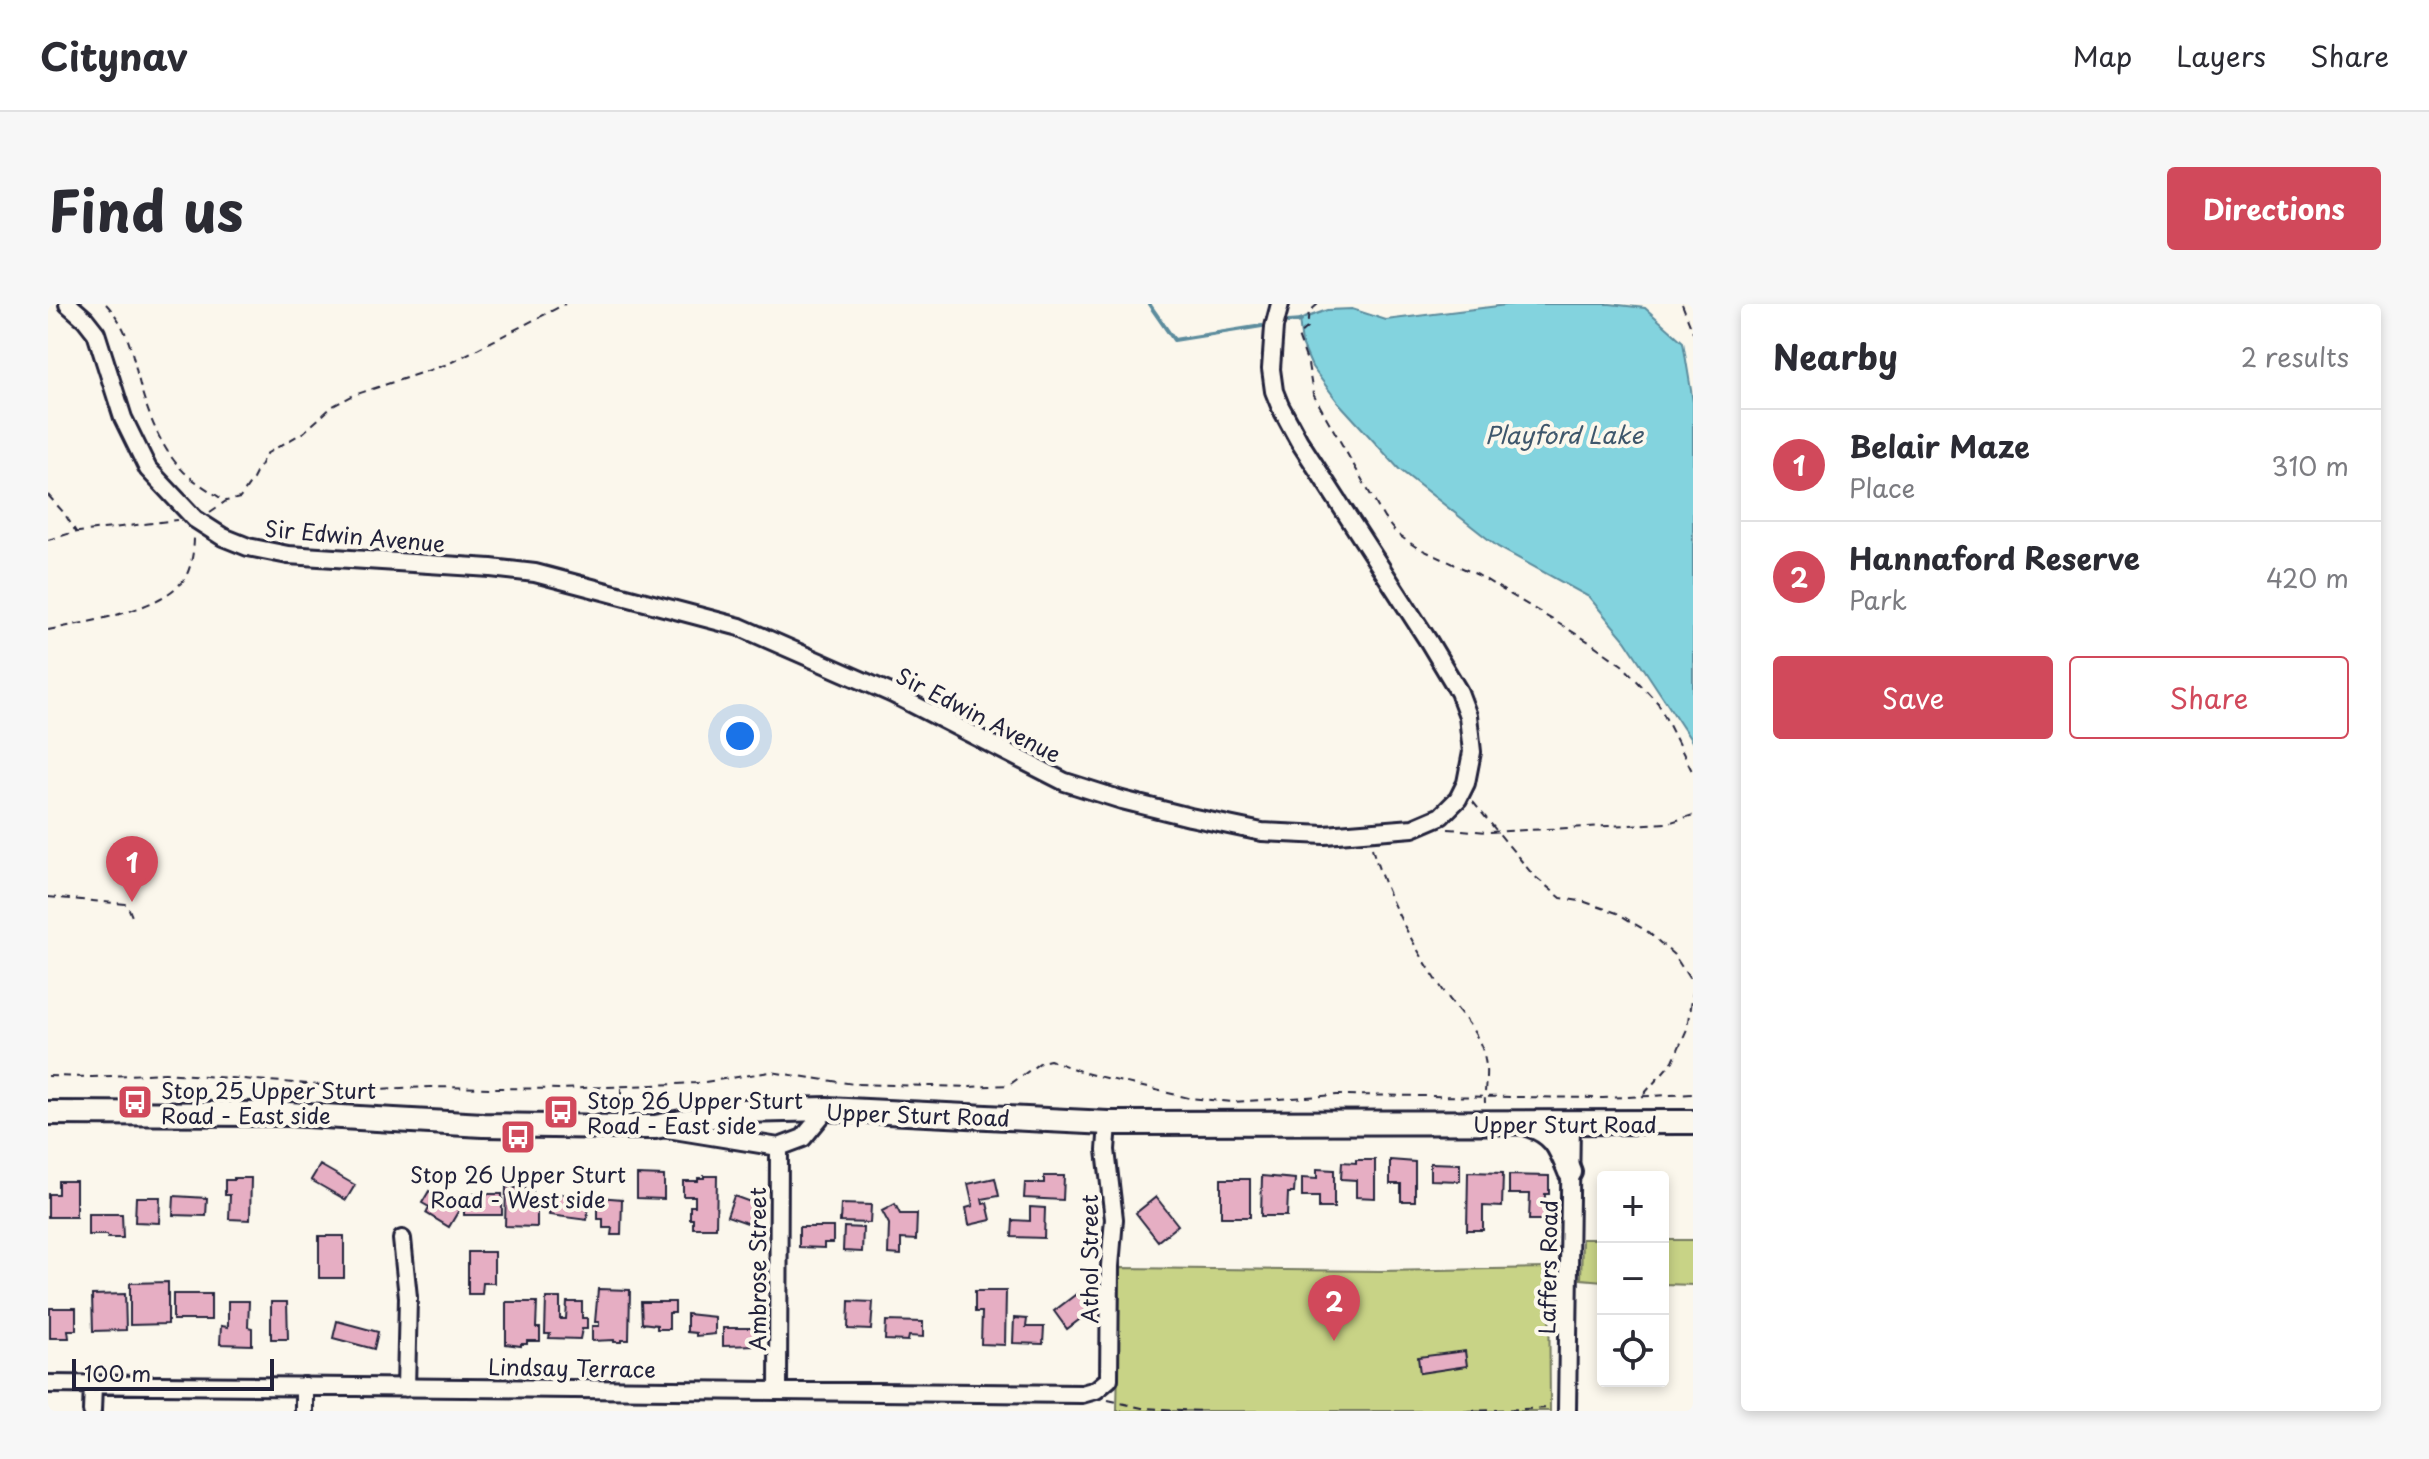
<!DOCTYPE html>
<html lang="en">
<head>
<meta charset="utf-8">
<style>
  :root { --surface:#fff; --page:#f7f7f7; --text:#2b2b33; --muted:#7c7c81; --line:#e1e1e2; --accent:#d1495b }
  body { margin:0; font-family:"Playpen Sans",sans-serif; background:var(--page); color:var(--text) }
  .controls { position:absolute; right:24px; bottom:24px; display:grid; overflow:hidden; border-radius:8px; box-shadow:0 4px 12px #0003 }
  .controls button { width:72px; height:72px; display:grid; place-items:center; padding:0; border:0; border-bottom:2px solid var(--line); background:var(--surface); color:var(--text); font:40px sans-serif }
  .scale { position:absolute; left:24px; bottom:20px; width:202px; box-sizing:border-box; padding-left:8px; border:4px solid #22223b; border-top:0; font-size:22px; line-height:28px; white-space:nowrap; color:#22223b; -webkit-text-stroke:6px #fbf7ec; paint-order:stroke }
  .you { position:absolute; left:692px; top:432px; width:28px; height:28px; margin:-20px; border:6px solid #fff; border-radius:50%; background:#1a73e8; box-shadow:0 0 0 12px #1a73e833 }
  .badge { display:grid; place-items:center; width:52px; height:52px; border-radius:50%; background:var(--accent); color:#fff; font-size:26px; font-weight:700 }
  .pin { position:absolute; translate:-50% -66px; filter:drop-shadow(0 2px 4px #0008) }
  .pin::after { content:''; position:absolute; top:42px; width:28px; height:24px; background:inherit; clip-path:polygon(0 0,100% 0,50% 100%) }
  .list { margin:0; padding:0; list-style:none }
  h2 { display:flex; justify-content:space-between; align-items:center; height:104px; margin:0; padding:0 32px; font-size:34px }
  h2 small { font-size:26px; font-weight:400; color:var(--muted) }
  .list li { display:grid; grid-template-columns:52px 1fr auto; gap:24px; align-items:center; box-sizing:border-box; height:112px; padding:0 32px; border-top:2px solid var(--line) }
  .list b { display:block; font-size:30px; white-space:nowrap }
  .list p { margin:0; font-size:26px; white-space:nowrap; color:var(--muted) }
  .list em { font-size:26px; font-style:normal; color:var(--muted) }
  .actions { display:flex; gap:16px; padding:24px 32px }
  .actions a { flex:1; padding:18px 0; border:2px solid var(--accent); border-radius:8px; text-align:center; font-size:28px; color:var(--accent) }
  .actions .main { background:var(--accent); color:#fff }
  .icon { flex:none; width:44px; height:44px; fill:none; stroke:currentColor; stroke-width:2; stroke-linecap:round; stroke-linejoin:round }
  .map { position:relative; flex:none; width:1645px; height:1107px; overflow:hidden; border-radius:8px }
  header { display:flex; align-items:center; gap:48px; box-sizing:border-box; height:112px; padding:0 40px; background:var(--surface); border-bottom:2px solid var(--line) }
  header strong { font-size:38px }
  nav { display:flex; gap:44px; margin-inline-start:auto; font-size:28px }
  .intro { display:flex; align-items:center; justify-content:space-between; box-sizing:border-box; height:192px; padding:0 48px }
  h1 { margin:0; font-size:56px }
  .button { padding:20px 36px; border-radius:8px; background:var(--accent); color:#fff; font-size:28px; font-weight:700 }
  main { display:flex; gap:48px; padding:0 48px }
  aside { flex:1; background:var(--surface); border-radius:8px; box-shadow:0 4px 12px #0003 }
  .map>svg:first-child { display:block }
</style>
</head>
<body>
<header>
<strong>Citynav</strong>
<nav><a>Map</a><a>Layers</a><a>Share</a></nav>
</header>
<div class="intro"><h1>Find us</h1><a class="button">Directions</a></div>
<main>
<div class="map">
<svg width="1645" height="1107" viewBox="0 0 1645 1107">
  <rect width="100%" height="100%" fill="#fbf7ec"/>
  <filter id="ink" filterUnits="userSpaceOnUse"><feTurbulence type="fractalNoise" baseFrequency=".0125" numOctaves="2"/><feDisplacementMap in="SourceGraphic" scale="16" xChannelSelector="R" yChannelSelector="G"/><feConvolveMatrix kernelMatrix="1 2 1 2 8 2 1 2 1" color-interpolation-filters="sRGB"/></filter>
  <g filter="url(#ink)">
    <path fill="#c8d386" stroke="#757a60" stroke-width="2" d="M1534 935H1555V977L1533 975Z
      M1615 936H1645V981L1615 980Z
      M1072 964 1332 967 1501 964 1502 1107H1069Z"/>
    <path fill="#83d3de" stroke="#5c8c9d" stroke-width="2" d="M1466 0H1562L1597 4 1635 38 1645 98V439L1577 336 1541 293 1450 243 1351 165 1290 98 1264 63 1254 40 1251 16 1279 6 1304 5 1338 16Z"/>
    <g fill="none" stroke-linecap="round" stroke-linejoin="round">
      <path stroke="#5c8c9d" stroke-width="4" d="M1101 0 1126 36 1214 22
        M1240 18 1253 17"/>
    </g>
    <path fill="#e6aec3" stroke="#22223b" stroke-width="2" d="M1308 856H1327V894L1308 893V876L1293 875 1294 858 1308 859Z
      M1342 856 1367 858V897H1353V880H1342Z
      M1382 859 1412 860V877L1382 876Z
      M272 861 307 881 298 896 263 876Z
      M1269 865 1286 866V904H1271V893H1254V874L1269 875Z
      M1420 868 1455 869 1454 903 1435 902V926H1419Z
      M589 871 616 872V895L589 894Z
      M1461 871 1501 872V890H1497L1496 916H1481L1482 890H1461Z
      M656 872H669L668 924H645V915H642V902H647V892H635V877H650V874H656Z
      M996 872H1016L1015 896 976 894 977 879H996Z
      M1214 872 1247 875 1246 889H1240L1239 912H1213Z
      M186 874H203L202 916 181 915 182 891H177V876H186Z
      M947 874 951 892 934 895 935 900 939 899 943 916 921 921 918 904 925 902 920 880Z
      M1173 875H1202V913H1173Z
      M10 877H28V913H0V890H10Z
      M458 883 485 886V901H489V923L457 922Z
      M381 887 411 906 401 923 378 909 381 903 374 899Z
      M504 889 542 894 539 916 501 911Z
      M416 890H454V911H416Z
      M126 892 159 894 158 912 125 911Z
      M686 892 708 900 702 920 679 912Z
      M88 893H112L111 919 87 918Z
      M550 893 574 895 573 931H563L564 924H555V915H550Z
      M1108 893 1130 921 1110 937 1088 909Z
      M793 900 823 901 822 919 792 918Z
      M847 900 852 910H869L868 936 853 935V951L840 950 841 920 834 907Z
      M982 903 997 904 996 934 964 933 965 916 982 917Z
      M40 910H74L75 934H60L59 931H40Z
      M751 923H785V939H776V944L751 943Z
      M796 923 815 924 814 948 795 947Z
      M271 932H296V974H271Z
      M420 948H446V979H435L434 990H420Z
      M120 978V1020L82 1021V979Z
      M550 985 582 986 581 1036H573V1038H566V1036L544 1037V1022H551V1018H547Z
      M927 987H958L957 1041 933 1040 934 1008H927Z
      M1031 988 1044 1006 1019 1025 1006 1007Z
      M77 990 78 1026 45 1027 44 991Z
      M125 990H163V1016H125Z
      M498 994H512V1015H518L519 998H534V1014H539V1025H534L532 1035 501 1034 502 1030H497Z
      M180 997H201L200 1023 204 1024V1041L172 1040 173 1022 180 1023Z
      M801 997 825 998 823 1026 800 1025Z
      M223 998H239L240 1035H223Z
      M458 998H489L488 1024H492V1037H479V1040H473V1042L458 1040Z
      M593 998H627V1009H621V1025H609V1021L594 1019Z
      M2 1004H28V1026H20L21 1034H2Z
      M639 1010 667 1013V1030L648 1032V1029L639 1028Z
      M966 1014 979 1015 978 1023H996L995 1040 965 1039Z
      M289 1017 330 1028 326 1045 285 1034Z
      M838 1017 875 1018V1033L861 1032 860 1037 837 1036Z
      M675 1024H709V1041L675 1042Z
      M1417 1047 1419 1062 1372 1069 1370 1053Z"/>
    <g fill="none" stroke-linecap="round" stroke-linejoin="round">
      <defs>
        <path id="street" d="M20 0 37 15 48 29 75 114 100 165 147 215 175 233 200 243 240 251 443 264 487 269 692 323 845 390 1017 478 1074 496 1142 513 1214 528 1277 531 1365 524 1393 512 1410 495 1418 479 1424 448 1420 412 1411 388 1381 338 1251 137 1232 102 1226 87 1223 65 1226 23 1232 0
          M620 825 731 843 730 1087
          M731 843 755 834 779 805
          M354 935 360 993 358 1084
          M0 1080 1034 1090 1048 1086 1061 1075 1062 962 1066 915 1058 846 1060 819
          M44 1107 45 1081
          M256 1107V1082
          M1519 1107 1523 819"/>
        <path id="secondary" d="M0 809 240 810 435 821 574 823H607L692 807 779 805 1060 819 1645 818
          M1482 821C1508 830 1512 844 1522 868"/>
      </defs>
      <use href="#street" stroke="#22223b" stroke-width="22"/>
      <use href="#secondary" stroke="#22223b" stroke-width="28"/>
      <path stroke="#22223b" stroke-width="2" stroke-dasharray="8 6" stroke-linecap="butt" d="M58 0C83 27 84 52 93 85 102 115 114 146 136 168 148 179 164 188 177 197
        M1270 0 1261 8 1259 24 1250 32 1260 60 1265 90 1336 214 1349 230 1368 243 1430 271 1543 339 1574 361 1610 399 1645 469
        M1634 0 1645 28
        M0 191 16 209 28 228
        M162 208 178 197 192 194 205 175 218 150 256 128 285 102 306 91 400 60 517 0
        M0 236 23 229 129 216
        M0 326C38 318 114 307 137 274 144 262 146 245 146 232
        M1425 498 1485 571 1513 594 1537 598 1569 609 1600 628 1626 651 1645 680
        M1400 525 1440 528 1620 519 1645 511
        M1324 544C1339 595 1364 639 1393 683 1408 707 1432 726 1437 756 1440 769 1436 786 1437 799
        M0 593 79 600 85 615
        M0 772 44 773 117 769 325 785 382 783 513 785 650 779 722 768 806 780 922 783 961 781 993 758 1002 756 1037 769 1141 794 1184 798 1289 791 1555 794 1645 790
        M573 784V806
        M1596 790 1625 757 1639 725 1645 681
        M1060 1096 1094 1104 1154 1107
        M1419 1107 1502 1104"/>
      <use href="#street" stroke="#fbf7ec" stroke-width="16"/>
      <use href="#secondary" stroke="#fbf7ec" stroke-width="22"/>
    </g>
  </g>
  <defs>
    <symbol id="bus-square" viewBox="-11 -11 22 22"><rect x="-9" y="-9" width="18" height="18" rx="4" fill="#d1495b" stroke="#fbf7ec"/><path d="M-5-6H5V4H4V6H2V4H-2V6H-4V4H-5ZM-3.5-4V0h7V-4ZM-3.5 1.2v1.5H-2V1.2ZM2 1.2v1.5H3.5V1.2Z" fill="#fff"/></symbol>
  </defs>
  <g fill-rule="evenodd">
    <use href="#bus-square" x="67" y="778" width="40" height="40"/>
    <use href="#bus-square" x="493" y="788" width="40" height="40"/>
    <use href="#bus-square" x="450" y="813" width="40" height="40"/>
  </g>
  <g text-anchor="middle" dominant-baseline="central" stroke-width="8" stroke-linejoin="round" paint-order="stroke">
    <g font-size="22" fill="#22223b" stroke="#fbf7ec">
      <text transform="translate(307 231) rotate(5)">Sir Edwin Avenue</text>
      <text transform="translate(931 410) rotate(27)">Sir Edwin Avenue</text>
      <text transform="translate(870 810) rotate(2)">Upper Sturt Road</text>
      <text x="1517" y="819">Upper Sturt Road</text>
      <text transform="translate(1040 955) rotate(-90)">Athol Street</text>
      <text transform="translate(1499 963) rotate(-89)">Laffers Road</text>
      <text transform="translate(708 965) rotate(-90)">Ambrose Street</text>
      <text transform="translate(524 1063) rotate(1)">Lindsay Terrace</text>
    </g>
    <g font-size="22" fill="#22223b" stroke="#fbf7ec" text-anchor="start">
      <text x="113" y="785">Stop 25 Upper Sturt<tspan x="113" dy="25">Road - East side</tspan></text>
      <text x="539" y="795">Stop 26 Upper Sturt<tspan x="539" dy="25">Road - East side</tspan></text>
      <text x="470" y="869" text-anchor="middle">Stop 26 Upper Sturt<tspan x="470" dy="25">Road - West side</tspan></text>
    </g>
    <g font-size="24" font-style="italic" fill="#3f576c" stroke="#fbf7ec">
      <text x="1516" y="130">Playford Lake</text>
    </g>
  </g>
</svg>
<div class="controls">
<button>+</button>
<button>−</button>
<button><svg class="icon" aria-label="locate" viewBox="0 0 24 24"><circle cx="12" cy="12" r="6"/><path d="M12 2v4M12 18v4M2 12h4M18 12h4"/></svg></button>
</div>
<div class="scale">100 m</div>
<div class="you"></div>
<div class="pin badge" style="left:84px;top:598px">1</div>
<div class="pin badge" style="left:1286px;top:1037px">2</div>
</div>
<aside>
<h2>Nearby<small>2 results</small></h2>
<ul class="list">
<li><span class="badge">1</span><div><b>Belair Maze</b><p>Place</p></div><em>310 m</em></li>
<li><span class="badge">2</span><div><b>Hannaford Reserve</b><p>Park</p></div><em>420 m</em></li>
</ul>
<div class="actions"><a class="main">Save</a><a>Share</a></div>
</aside>
</main>
</body>
</html>
